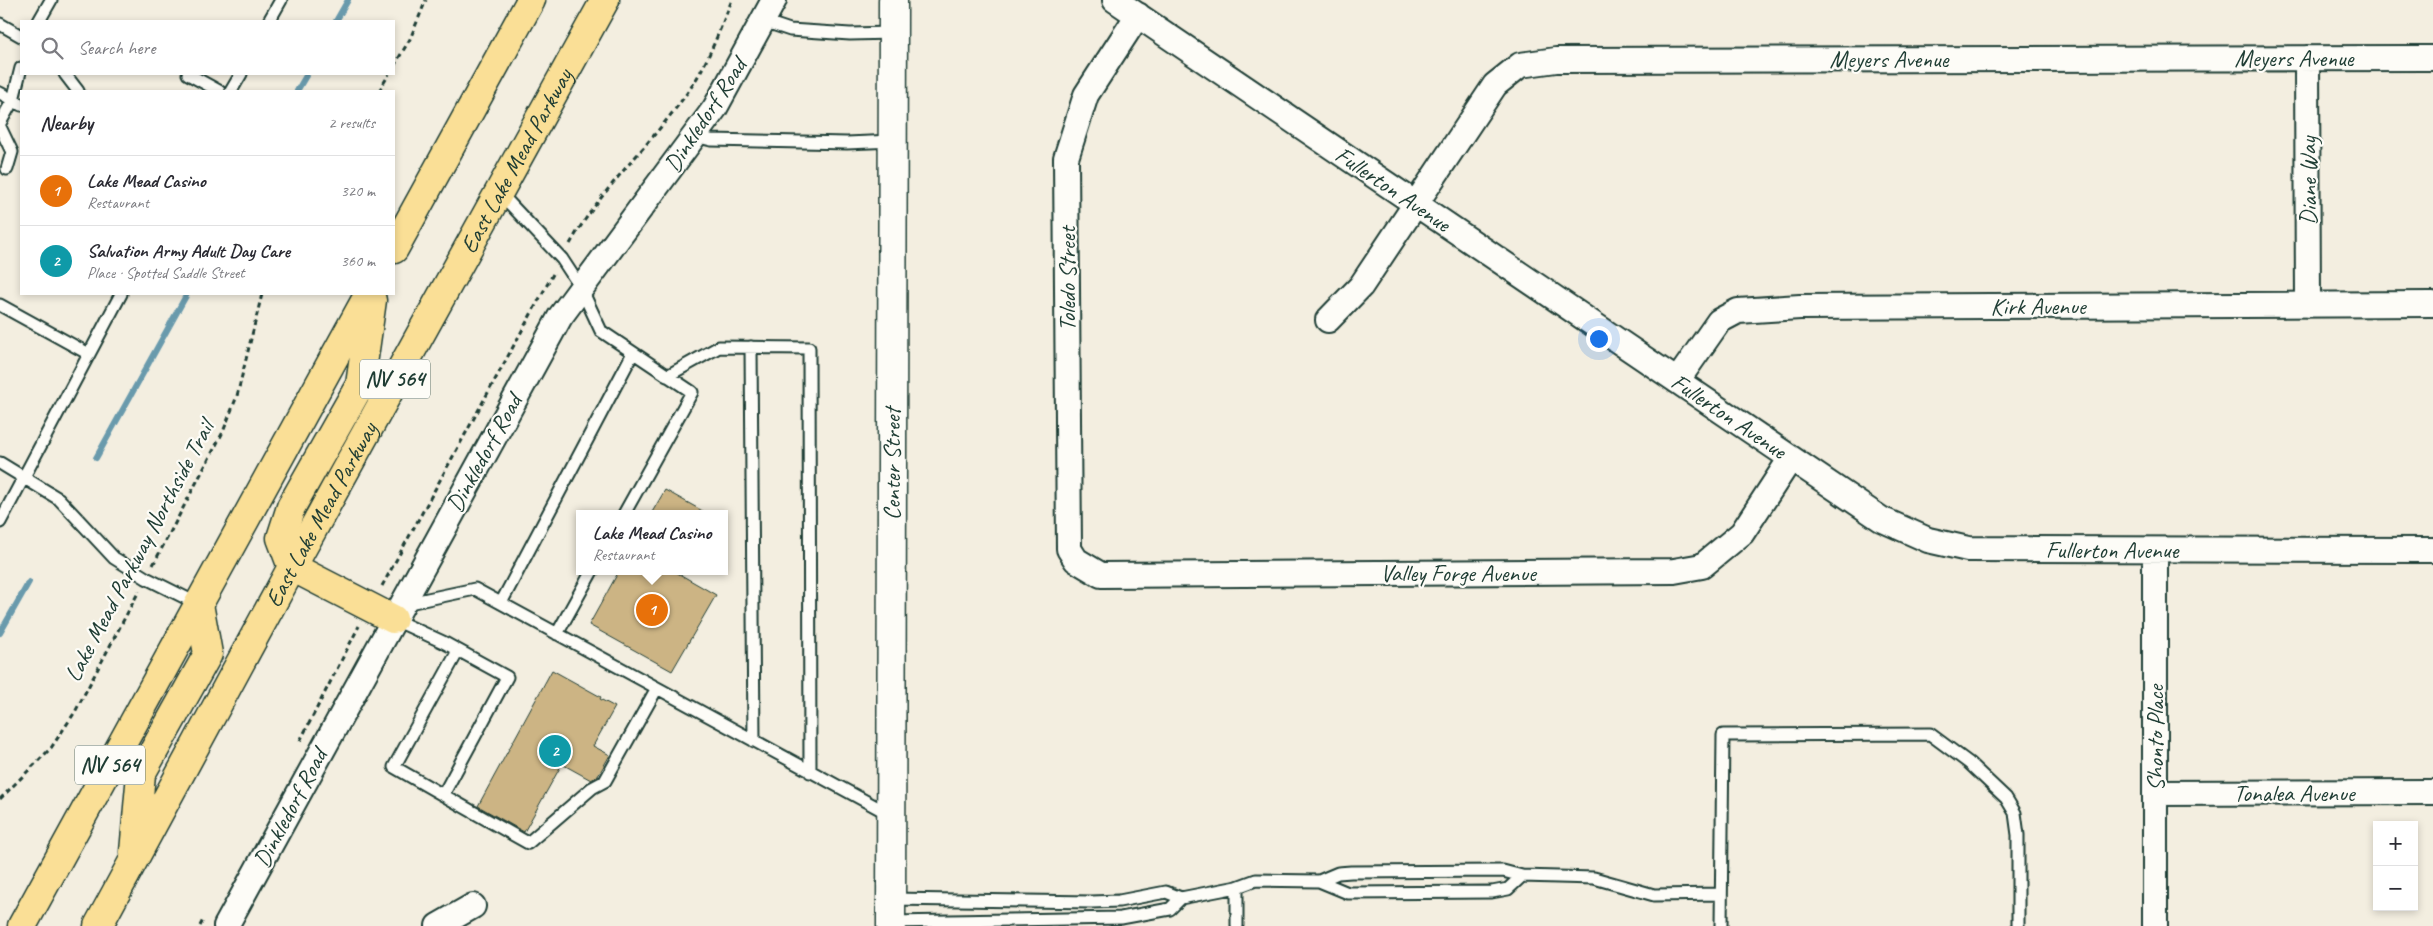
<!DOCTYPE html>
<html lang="en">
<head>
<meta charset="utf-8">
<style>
  :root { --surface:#fff; --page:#f2f2f3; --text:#2b2b33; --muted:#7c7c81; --line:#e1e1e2; --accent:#1f6fb2 }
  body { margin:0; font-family:Caveat,sans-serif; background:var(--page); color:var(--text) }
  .controls { position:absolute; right:15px; bottom:15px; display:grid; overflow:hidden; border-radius:0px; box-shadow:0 2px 8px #0003 }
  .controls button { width:45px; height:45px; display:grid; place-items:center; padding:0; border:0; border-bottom:1px solid var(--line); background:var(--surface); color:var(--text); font:25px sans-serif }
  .you { position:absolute; left:1598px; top:338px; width:18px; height:18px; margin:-12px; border:4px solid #fff; border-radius:50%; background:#1a73e8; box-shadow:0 0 0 8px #1a73e833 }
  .badge { display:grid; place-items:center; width:32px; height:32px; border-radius:50%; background:var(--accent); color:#fff; font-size:16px; font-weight:700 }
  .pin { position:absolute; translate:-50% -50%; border:2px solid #fff; box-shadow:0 1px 5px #0006 }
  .popup { position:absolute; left:576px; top:510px; width:152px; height:65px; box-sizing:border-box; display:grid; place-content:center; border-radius:0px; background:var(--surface); filter:drop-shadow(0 1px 4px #0005); font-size:16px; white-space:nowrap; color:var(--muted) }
  .popup b { font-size:19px; color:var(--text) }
  .popup::after { content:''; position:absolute; left:50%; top:100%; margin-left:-10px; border:10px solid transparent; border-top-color:var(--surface) }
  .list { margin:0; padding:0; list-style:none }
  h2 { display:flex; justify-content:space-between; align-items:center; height:65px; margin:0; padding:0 20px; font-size:21px }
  h2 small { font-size:16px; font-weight:400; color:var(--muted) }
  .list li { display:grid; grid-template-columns:32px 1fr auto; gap:15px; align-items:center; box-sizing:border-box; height:70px; padding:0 20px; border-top:1px solid var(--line) }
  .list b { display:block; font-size:19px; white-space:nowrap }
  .list p { margin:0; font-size:16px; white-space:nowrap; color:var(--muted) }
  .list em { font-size:16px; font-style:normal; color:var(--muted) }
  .icon { flex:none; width:28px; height:28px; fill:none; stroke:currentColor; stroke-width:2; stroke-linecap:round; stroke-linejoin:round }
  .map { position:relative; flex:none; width:2433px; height:926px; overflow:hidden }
  .search { position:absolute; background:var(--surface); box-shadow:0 2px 8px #0003; left:20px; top:20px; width:375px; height:55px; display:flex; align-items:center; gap:12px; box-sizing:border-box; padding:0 18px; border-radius:0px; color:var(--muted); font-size:19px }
  .panel { position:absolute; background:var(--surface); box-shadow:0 2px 8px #0003; left:20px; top:90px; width:375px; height:205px; border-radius:0px }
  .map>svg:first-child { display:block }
</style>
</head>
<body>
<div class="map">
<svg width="2433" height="926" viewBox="0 0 2433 926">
  <rect width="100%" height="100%" fill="#f3eee0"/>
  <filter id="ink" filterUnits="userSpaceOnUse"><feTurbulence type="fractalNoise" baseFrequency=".02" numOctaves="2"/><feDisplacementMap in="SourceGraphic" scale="10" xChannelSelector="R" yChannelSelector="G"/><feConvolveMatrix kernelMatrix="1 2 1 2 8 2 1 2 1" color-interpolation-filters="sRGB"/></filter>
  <g filter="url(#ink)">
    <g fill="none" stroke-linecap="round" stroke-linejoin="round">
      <path stroke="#699aac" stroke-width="6" d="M336 21 348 0
        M297 91 307 74
        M96 458 187 294
        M0 633 29 582"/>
    </g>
    <path fill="#ccb484" stroke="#1f3d34" d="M665 490 708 514H651Z
      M619 571H674L716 595 672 671 589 625Z
      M552 670 601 697 600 699 615 707 593 746 610 755 598 776 591 780 562 764 524 832 478 806Z"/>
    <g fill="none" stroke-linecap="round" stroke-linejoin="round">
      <defs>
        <path id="service" d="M39 21 51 0
          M269 21 281 0
          M763 21 790 30 850 34 892 33
          M0 24 21 36
          M65 74 78 91
          M188 74 219 91
          M231 91 241 74
          M0 93 13 100 21 68
          M0 123 13 100 21 105
          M0 127 12 152 7 169
          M695 136 711 140 847 143 893 141
          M498 191 562 259 581 288 601 331 692 392 624 514
          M0 305 89 354
          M751 347 754 741
          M667 376 719 347 809 348 810 772
          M0 463 59 499 114 558 146 578 198 604
          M0 522 121 294
          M501 603 633 353
          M404 604 475 589 891 815
          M393 619 443 642 507 677 443 795 528 843 592 788 605 781 657 688
          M557 634 592 571
          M443 795 394 767 458 651
          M1522 876 1594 878 1654 895 1721 894
          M1237 887V926
          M1181 898 1237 887 1256 880 1319 881 1338 873 1351 872 1503 871 1522 876 1508 889 1492 892 1348 893 1319 881
          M891 922 1121 918 1170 909 1181 898 1166 892 1119 901 1092 902 891 899
          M1721 926 1723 735 1930 734 1969 763 2006 798 2015 813 2018 835V926"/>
        <path id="minor" d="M1115 0 1881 519 1928 540 1968 549 2433 550
          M1138 15 1086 95 1066 158 1069 549 1076 560 1101 575 1674 571 1702 566 1742 533 1791 458
          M2307 58 2308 305
          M1328 320 1361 286 1495 85 1520 65 1556 60 2433 58
          M1677 381 1719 321 1738 311 1800 307 2433 304
          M2155 551V926
          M2155 793 2433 792
          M226 926 560 317 715 108 774 0
          M438 926 473 906"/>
        <g id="tertiary">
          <path id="s1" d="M891 926 893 0"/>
        </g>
        <g id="primary">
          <path d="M394 249 531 0"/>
          <path d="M372 300 360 385 291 507 281 538 292 567 393 619"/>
          <path d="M134 852 141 774 208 654 199 604"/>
          <path d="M22 926 369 294"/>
          <path id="s2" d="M98 926 292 567 605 0"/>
        </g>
      </defs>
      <use href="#service" stroke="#1f3d34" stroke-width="15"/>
      <use href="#minor" stroke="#1f3d34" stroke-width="28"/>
      <use href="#tertiary" stroke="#1f3d34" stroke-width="31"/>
      <use href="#primary" stroke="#1f3d34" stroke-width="31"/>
      <path stroke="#1f3d34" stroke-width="3" stroke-dasharray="5 4" stroke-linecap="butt" d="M394 66 410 39 426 0
        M379 91 389 74
        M570 244C601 188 650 146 687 93 707 66 719 31 732 0
        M153 565 223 432 237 396 262 294
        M382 586 553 274
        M300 741 359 626
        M0 799 51 748 75 712 139 591
        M200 926 204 918"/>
      <use href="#service" stroke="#fdfcf7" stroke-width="11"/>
      <use href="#minor" stroke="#fdfcf7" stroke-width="24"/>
      <use href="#tertiary" stroke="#fdfcf7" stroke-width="28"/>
      <use href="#primary" stroke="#fadf96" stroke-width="28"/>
    </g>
  </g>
  <g text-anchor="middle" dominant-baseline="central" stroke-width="4.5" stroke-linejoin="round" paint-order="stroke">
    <g fill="#fdfcf7" stroke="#62766e" stroke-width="1">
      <rect x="360" y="359.5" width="70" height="39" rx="4"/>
      <rect x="75" y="745.5" width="70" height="39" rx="4"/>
    </g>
    <g font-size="22" font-weight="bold" fill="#1f3d34">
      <text x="395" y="379">NV 564</text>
      <text x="110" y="765">NV 564</text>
    </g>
    <g font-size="24" fill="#1f3d34" stroke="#fdfcf7">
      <text x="2294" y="58">Meyers Avenue</text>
      <text x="1889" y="59">Meyers Avenue</text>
      <text transform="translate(705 115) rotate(-57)">Dinkledorf Road</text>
      <text stroke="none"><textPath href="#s2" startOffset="872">East Lake Mead Parkway</textPath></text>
      <text transform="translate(2308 181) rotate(-90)">Diane Way</text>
      <text transform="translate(1393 189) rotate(34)">Fullerton Avenue</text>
      <text transform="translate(1067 279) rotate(-90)">Toledo Street</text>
      <text x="2038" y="306">Kirk Avenue</text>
      <text transform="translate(1729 416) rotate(34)">Fullerton Avenue</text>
      <text transform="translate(484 453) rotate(-61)">Dinkledorf Road</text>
      <text stroke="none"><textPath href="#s1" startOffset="462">Center Street</textPath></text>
      <text stroke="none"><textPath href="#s2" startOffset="468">East Lake Mead Parkway</textPath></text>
      <text x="2112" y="550">Fullerton Avenue</text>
      <text transform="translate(139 551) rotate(-62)">Lake Mead Parkway Northside Trail</text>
      <text x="1458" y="573">Valley Forge Avenue</text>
      <text transform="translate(2155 738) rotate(-90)">Shonto Place</text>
      <text x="2294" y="793">Tonalea Avenue</text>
      <text transform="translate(290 808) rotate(-62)">Dinkledorf Road</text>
    </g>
  </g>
</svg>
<div class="controls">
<button>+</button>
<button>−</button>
</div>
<div class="you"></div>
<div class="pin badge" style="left:652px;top:610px;background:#e8710a">1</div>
<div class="popup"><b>Lake Mead Casino</b>Restaurant</div>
<div class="pin badge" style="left:555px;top:751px;background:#0f9aa8">2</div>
<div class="search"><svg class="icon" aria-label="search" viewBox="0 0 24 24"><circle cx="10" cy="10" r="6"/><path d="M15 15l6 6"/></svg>Search here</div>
<section class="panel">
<h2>Nearby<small>2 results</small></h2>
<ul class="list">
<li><span class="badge" style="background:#e8710a">1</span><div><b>Lake Mead Casino</b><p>Restaurant</p></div><em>320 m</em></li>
<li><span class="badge" style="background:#0f9aa8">2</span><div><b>Salvation Army Adult Day Care</b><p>Place · Spotted Saddle Street</p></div><em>360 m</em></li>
</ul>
</section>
</div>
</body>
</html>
